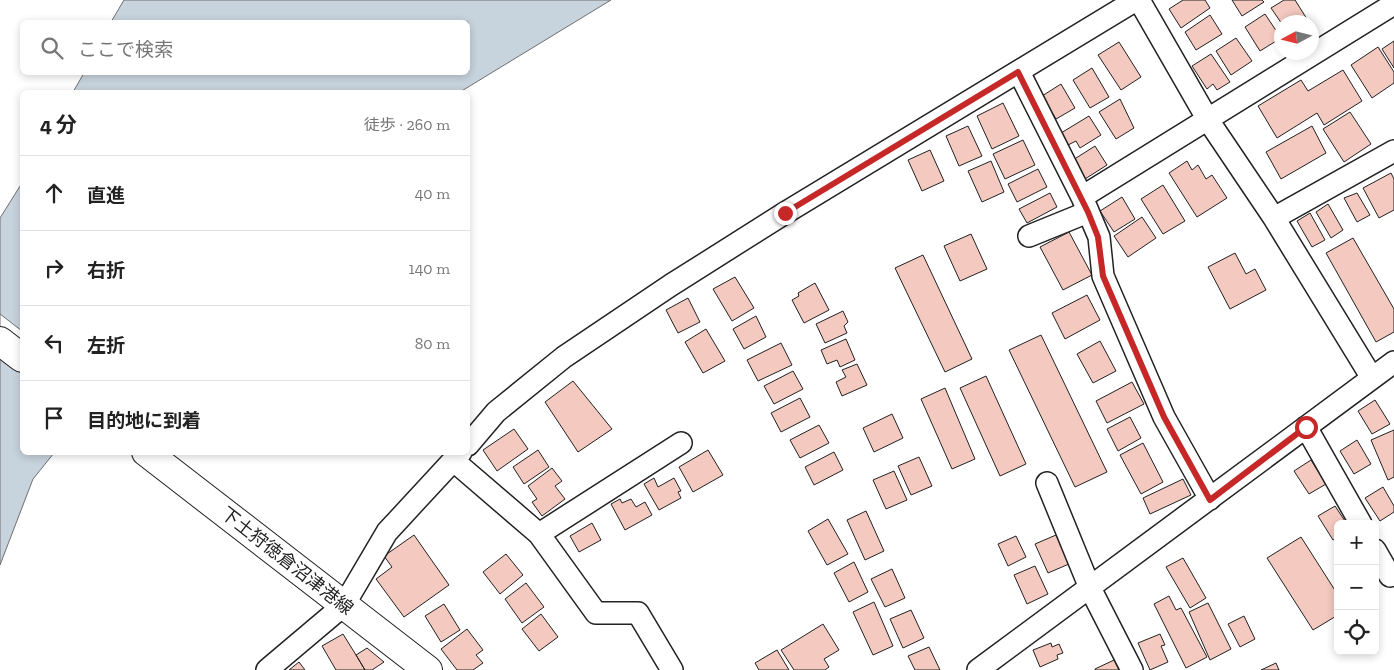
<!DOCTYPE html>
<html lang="ja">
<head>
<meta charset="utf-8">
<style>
  :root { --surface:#fff; --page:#f6f6f6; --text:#222; --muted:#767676; --line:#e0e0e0 }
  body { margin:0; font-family:"Zilla Slab","Noto Sans JP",serif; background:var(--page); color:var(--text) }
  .controls { position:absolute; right:15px; bottom:15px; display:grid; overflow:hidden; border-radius:8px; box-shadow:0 2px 8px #0003 }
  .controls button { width:45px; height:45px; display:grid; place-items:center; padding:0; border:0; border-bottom:1px solid var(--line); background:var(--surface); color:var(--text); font:25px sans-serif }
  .compass { position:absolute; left:1274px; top:15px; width:45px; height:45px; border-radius:50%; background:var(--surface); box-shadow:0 2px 8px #0003; rotate:263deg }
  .stop { position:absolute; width:15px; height:15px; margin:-11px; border:4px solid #c62828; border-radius:50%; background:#fff }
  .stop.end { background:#c62828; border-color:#fff; box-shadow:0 1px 5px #0008 }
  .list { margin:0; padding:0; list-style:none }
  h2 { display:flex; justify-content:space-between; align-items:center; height:65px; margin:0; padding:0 20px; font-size:21px }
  h2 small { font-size:16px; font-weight:400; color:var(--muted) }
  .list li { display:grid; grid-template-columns:32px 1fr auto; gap:15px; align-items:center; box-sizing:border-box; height:75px; padding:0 20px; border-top:1px solid var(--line) }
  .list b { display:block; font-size:19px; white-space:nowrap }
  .list em { font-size:16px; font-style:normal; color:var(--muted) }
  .icon { flex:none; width:28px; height:28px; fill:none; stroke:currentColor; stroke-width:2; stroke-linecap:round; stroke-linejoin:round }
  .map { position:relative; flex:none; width:1394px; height:670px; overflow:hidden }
  .search { position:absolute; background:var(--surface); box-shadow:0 2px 8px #0003; left:20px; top:20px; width:450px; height:55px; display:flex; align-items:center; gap:12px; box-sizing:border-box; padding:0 18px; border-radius:8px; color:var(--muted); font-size:19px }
  .panel { position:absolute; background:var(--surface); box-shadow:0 2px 8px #0003; left:20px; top:90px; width:450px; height:365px; border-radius:8px }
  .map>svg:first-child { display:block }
</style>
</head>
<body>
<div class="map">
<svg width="1394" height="670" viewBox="0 0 1394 670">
  <rect width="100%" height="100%" fill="#fff"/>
  <path fill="#c7d3dd" stroke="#6f6f6f" d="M124 0H611L460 92H73L84 73 468 72V22H111Z
    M22 183V452L54 453 33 479 0 565V218Z"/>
  <path fill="#fff" stroke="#6f6f6f" d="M0 314 22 331V374L0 357Z"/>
  <path fill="#f3c9c0" stroke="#222" d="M1183 0H1205L1210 8 1181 28 1169 9Z
    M1232 0H1262L1264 2 1242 16Z
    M1284 0H1295L1307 19 1301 22 1282 24 1271 8Z
    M1265 14 1281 38 1260 51 1245 27Z
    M1210 15 1222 34 1196 50 1185 32Z
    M1236 38 1252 61 1231 75 1216 51Z
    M1394 41V68L1382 49Z
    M1119 42 1141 77 1121 90 1098 55Z
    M1378 47 1394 72V83L1372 98 1351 65Z
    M1211 54 1230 82 1217 90 1213 84 1207 89 1192 66Z
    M1092 68 1109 97 1090 108 1073 80Z
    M1343 70 1362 101 1324 125 1317 113 1277 138 1258 106 1301 80 1308 91Z
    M1061 84 1075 108 1056 119 1042 96Z
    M1120 99 1134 128 1116 139 1099 112Z
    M1003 103 1019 136 992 149 977 116Z
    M1350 112 1371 144 1344 162 1323 129Z
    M1089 116 1101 135 1080 148 1076 141 1068 145 1061 133Z
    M968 126 982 156 959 166 946 136Z
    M1312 126 1326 153 1281 179 1266 152Z
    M1023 140 1035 165 1005 179 993 154Z
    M1095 146 1107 165 1085 179 1073 160Z
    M930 150 944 181 922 191 908 160Z
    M991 161 1004 192 982 202 968 171Z
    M1187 161 1192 170 1198 165 1206 179 1212 175 1227 198 1197 217 1169 173Z
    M1038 169 1047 187 1017 202 1008 184Z
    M1391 173 1394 179V210L1379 218 1363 188Z
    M1163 185 1185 221 1163 234 1141 199Z
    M1050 193 1057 207 1027 223 1019 209Z
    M1357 193 1370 215 1357 222 1344 198Z
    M1122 197 1135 219 1114 232 1100 211Z
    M1328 204 1343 230 1331 238 1316 212Z
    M1310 213 1325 240 1312 247 1297 221Z
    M1142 217 1156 238 1128 257 1114 236Z
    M1069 232 1092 275 1063 290 1040 247Z
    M971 234 987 269 960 281 944 246Z
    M1353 238 1394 309V332L1376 342 1326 253Z
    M1235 253 1246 274 1255 269 1266 290 1230 309 1208 267Z
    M923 255 972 359 945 372 895 268Z
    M735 277 754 308 732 321 713 289Z
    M815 283 829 310 804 323 792 300 799 296 798 293Z
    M1087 295 1100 320 1065 339 1052 313Z
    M688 298 700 322 678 333 666 310Z
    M843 311 848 322 844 326 847 333 825 343 816 324Z
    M756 316 766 337 744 349 733 329Z
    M706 329 725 361 703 373 685 342Z
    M1041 335 1107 472 1075 487 1009 350Z
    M846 339 855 360 840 367 837 360 827 364 821 350Z
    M1100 341 1116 371 1093 383 1077 354Z
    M781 343 792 365 758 381 747 360Z
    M857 364 867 385 842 396 836 382 846 377 842 370Z
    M793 371 803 389 774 404 764 386Z
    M986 376 1026 464 1000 476 960 388Z
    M573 381 612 429 578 452 545 402Z
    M1132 382 1144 404 1107 423 1096 401Z
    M945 388 975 459 952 469 921 399Z
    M800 398 810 417 781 432 771 413Z
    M1375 400 1390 424 1372 434 1358 411Z
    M892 414 903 438 874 452 863 428Z
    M1130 417 1141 438 1118 451 1107 429Z
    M819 425 829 443 800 458 790 440Z
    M514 429 528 449 497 471 483 450Z
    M1394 430V477L1388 480 1371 440Z
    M1357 440 1371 464 1354 474 1340 451Z
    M1143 443 1163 482 1141 494 1120 455Z
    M538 450 549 467 524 484 513 467Z
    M708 450 723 475 693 492 679 467Z
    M834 452 843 470 814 485 805 467Z
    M919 457 932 486 911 495 898 466Z
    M1311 460 1326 484 1309 494 1294 471Z
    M552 468 562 481 555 486 565 499 542 516 532 502 537 499 528 486Z
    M894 471 907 500 886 509 873 480Z
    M654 478 658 487 674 478 681 491 678 492 681 498 659 510 644 484Z
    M1183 479 1191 495 1150 514 1143 498Z
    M1383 487 1394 506V512L1380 521 1365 498Z
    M620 499 622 503 631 499 636 507 645 502 652 515 625 530 611 504Z
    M1335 506 1347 524H1338V537L1333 540 1318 516Z
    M866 511 884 551 865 560 847 520Z
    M828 519 848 554 827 565 808 531Z
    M592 523 601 540 579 552 570 536Z
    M414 535 449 585 404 617 376 579 392 567 384 556Z
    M1056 535 1069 564 1048 573 1035 544Z
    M1016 536 1026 557 1008 566 998 544Z
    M1301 537 1338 595V615L1313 630 1267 558Z
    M506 554 523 575 500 594 483 572Z
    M1183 558 1206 598 1190 608 1166 567Z
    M854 562 868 592 849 602 834 573Z
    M1035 566 1048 594 1027 604 1014 575Z
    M892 569 905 598 885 607 871 579Z
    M526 583 544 607 522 623 505 599Z
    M1169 596 1176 610 1181 608 1207 657 1186 668 1154 604Z
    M874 602 893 646 873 655 853 612Z
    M1208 603 1231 649 1210 660 1189 612Z
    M444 604 460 630 441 642 425 616Z
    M911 610 924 638 903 648 890 619Z
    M541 614 558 637 539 651 522 629Z
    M1244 616 1255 639 1240 647 1228 624Z
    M823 624 839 650 824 659 829 667 825 670H794L781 650Z
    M467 629 483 650 476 655 483 663 473 670H457L441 649Z
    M343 634 356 655 365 670H336L322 646Z
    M1160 634 1165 645 1161 646 1168 662 1150 670 1138 643Z
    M1051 643 1052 647 1059 644 1063 653 1057 655 1058 659 1040 667 1033 650Z
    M929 647 940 670H915L908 656Z
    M367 648 384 662 372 670H365L356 655Z
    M777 650 789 670H759L755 663Z
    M1114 660 1119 670H1095V669Z
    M299 662 305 670H289Z
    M1276 663 1279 670H1261Z"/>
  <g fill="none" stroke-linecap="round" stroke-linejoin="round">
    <defs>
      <path id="minor" d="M1139 0 1208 120 1274 218 1372 378
        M1019 72 1082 197
        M1274 218 1394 151
        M1029 236 1088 212
        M1306 427 1361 524
        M468 445 496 412 564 357 671 285 785 213 1136 0
        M454 461 539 534 596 613H638L672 670
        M1047 483 1090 588 1132 670
        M1210 499 1164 417 1103 276 1099 237 1082 197 1394 4
        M539 534 681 443
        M1375 550 1390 576
        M267 670 344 605 387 532 461 452
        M978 670 1394 362"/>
      <path id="secondary" d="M0 341 22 358
        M146 452 428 670"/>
    </defs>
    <use href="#minor" stroke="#222" stroke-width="24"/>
    <use href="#secondary" stroke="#222" stroke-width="30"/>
    <use href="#minor" stroke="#fff" stroke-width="21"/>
    <use href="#secondary" stroke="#fff" stroke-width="28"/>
  </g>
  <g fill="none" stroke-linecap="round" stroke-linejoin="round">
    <path stroke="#c62828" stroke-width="6" d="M785 213 1018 72 1088 212 1098 237 1103 276 1164 417 1210 500 1306 427"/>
  </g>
  <g text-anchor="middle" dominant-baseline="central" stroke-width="4" stroke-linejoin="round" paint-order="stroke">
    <g font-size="18" fill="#222" stroke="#fff">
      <text transform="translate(287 561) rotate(38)">下土狩徳倉沼津港線</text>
    </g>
  </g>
</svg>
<div class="controls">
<button>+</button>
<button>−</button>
<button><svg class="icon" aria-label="locate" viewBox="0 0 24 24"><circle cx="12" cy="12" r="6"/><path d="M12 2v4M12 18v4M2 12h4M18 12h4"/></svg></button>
</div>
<svg class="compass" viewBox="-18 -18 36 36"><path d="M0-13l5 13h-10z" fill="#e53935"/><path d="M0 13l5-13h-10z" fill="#767676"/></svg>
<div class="stop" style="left:1306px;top:427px"></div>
<div class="stop end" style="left:785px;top:213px"></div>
<div class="search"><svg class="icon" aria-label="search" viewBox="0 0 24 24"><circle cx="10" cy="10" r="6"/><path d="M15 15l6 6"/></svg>ここで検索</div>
<section class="panel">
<h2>4 分<small>徒歩 · 260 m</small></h2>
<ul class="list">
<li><svg class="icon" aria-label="ahead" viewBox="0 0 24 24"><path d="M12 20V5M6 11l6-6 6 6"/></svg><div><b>直進</b></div><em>40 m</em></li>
<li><svg class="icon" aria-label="right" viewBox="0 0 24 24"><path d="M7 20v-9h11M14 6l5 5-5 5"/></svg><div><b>右折</b></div><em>140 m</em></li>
<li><svg class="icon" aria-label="left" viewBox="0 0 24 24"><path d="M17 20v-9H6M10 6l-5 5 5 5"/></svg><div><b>左折</b></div><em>80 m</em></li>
<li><svg class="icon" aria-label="arrive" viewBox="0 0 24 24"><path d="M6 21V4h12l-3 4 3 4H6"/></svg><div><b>目的地に到着</b></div></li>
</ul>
</section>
</div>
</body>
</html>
